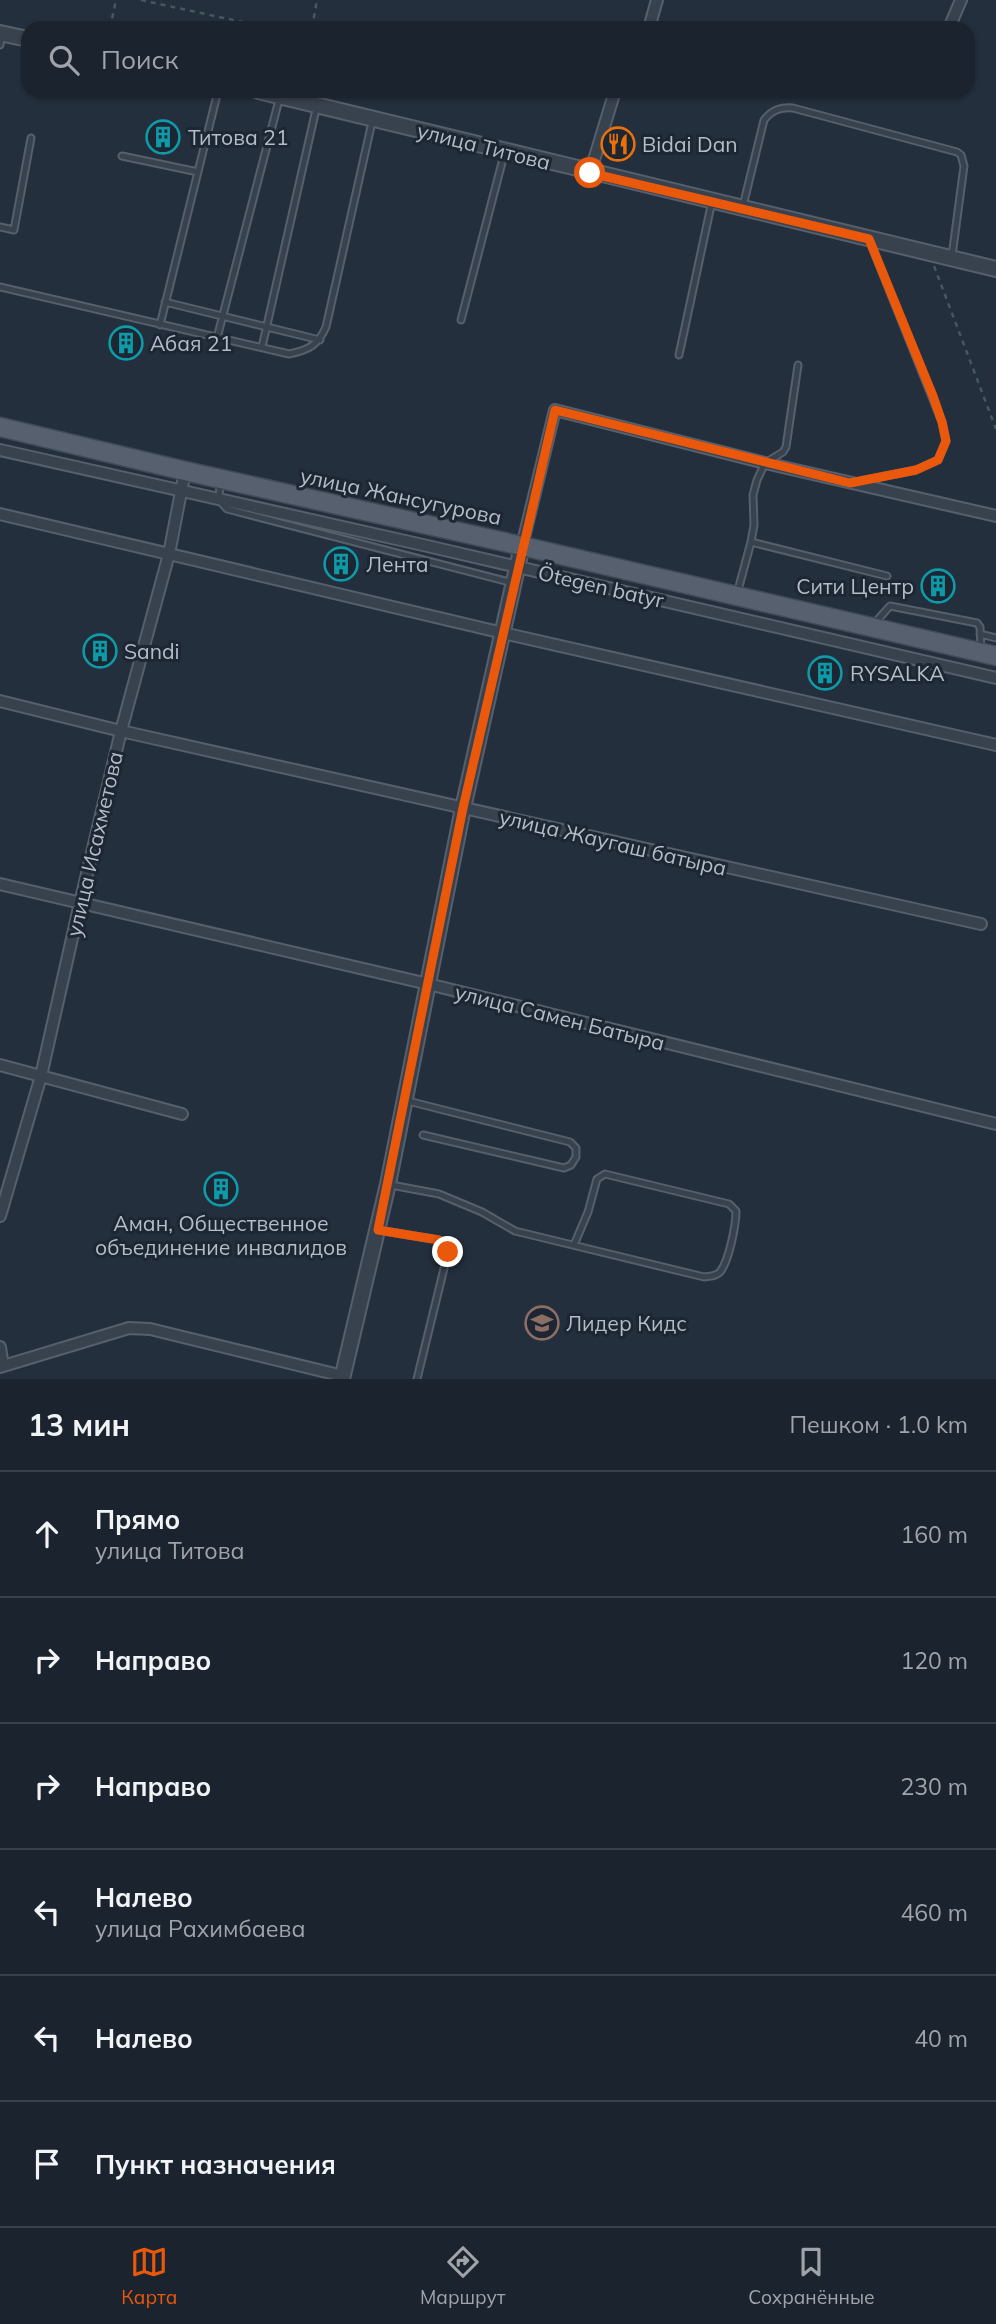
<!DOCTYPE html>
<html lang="ru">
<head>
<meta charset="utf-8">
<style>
  :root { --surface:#1b232e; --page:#282f3a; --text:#f1f3f6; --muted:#a0a4aa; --line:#39404a; --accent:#ea580c }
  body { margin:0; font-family:Mulish,sans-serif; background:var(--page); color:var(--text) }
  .stop { position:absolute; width:21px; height:21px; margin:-16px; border:5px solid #ea580c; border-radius:50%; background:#fff }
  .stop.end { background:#ea580c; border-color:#fff; box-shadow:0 2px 7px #0008 }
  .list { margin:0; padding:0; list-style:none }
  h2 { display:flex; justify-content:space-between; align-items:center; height:91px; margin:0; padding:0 28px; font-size:30px }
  h2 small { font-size:23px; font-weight:400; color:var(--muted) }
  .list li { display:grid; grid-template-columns:46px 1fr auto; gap:21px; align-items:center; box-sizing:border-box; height:126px; padding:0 28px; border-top:2px solid var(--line) }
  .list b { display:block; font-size:26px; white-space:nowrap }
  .list p { margin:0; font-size:23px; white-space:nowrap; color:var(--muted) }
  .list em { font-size:23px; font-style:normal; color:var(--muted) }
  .icon { flex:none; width:38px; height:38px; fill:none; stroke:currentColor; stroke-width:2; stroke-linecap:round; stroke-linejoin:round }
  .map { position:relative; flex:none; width:996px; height:1379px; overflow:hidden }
  .search { position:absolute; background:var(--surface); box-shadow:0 2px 5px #0004; left:21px; right:21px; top:21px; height:77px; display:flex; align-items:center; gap:18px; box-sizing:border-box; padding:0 24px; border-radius:21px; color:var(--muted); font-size:26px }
  .sheet { height:847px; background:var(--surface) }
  nav { display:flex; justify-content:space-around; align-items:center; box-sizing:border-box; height:98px; border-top:2px solid var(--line); background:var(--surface); font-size:19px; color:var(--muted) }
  nav a { display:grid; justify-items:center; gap:4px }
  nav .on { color:var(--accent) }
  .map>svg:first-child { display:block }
</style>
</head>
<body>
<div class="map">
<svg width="996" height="1379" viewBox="0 0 996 1379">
  <rect width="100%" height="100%" fill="#242f3e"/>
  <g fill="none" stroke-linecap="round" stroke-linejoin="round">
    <defs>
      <path id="service" d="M0 45 2 34
        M122 156 198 172
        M743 206 764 120C772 110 780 107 793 108L957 152 961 155 964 166 952 256
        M0 227 14 230 31 138
        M0 287 289 354C309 350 318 345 326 327L372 122
        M165 302 320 340
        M461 320 505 151
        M160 325 218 91
        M217 338 280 96
        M262 347 317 105
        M679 355 712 201
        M860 481 916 470 938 460 946 441 942 422 870 242
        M220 482 219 500 227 509 513 583
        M751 542 887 576
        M737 594 751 542 754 525 753 495 757 480 765 463 783 452 786 447 798 365
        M873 625 890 606 977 623 980 627 981 649
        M980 634 996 638
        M408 1101 570 1142 576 1148V1157L571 1165 564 1168 423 1135
        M391 1185 439 1194 482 1212 515 1231 704 1277C710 1276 715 1277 720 1272 729 1261 736 1225 736 1211L729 1204 605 1174 597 1179 588 1212 574 1245
        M378 1230 439 1240C445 1243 447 1245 448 1252L417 1379"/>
      <path id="minor" d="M649 28 657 0
        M949 28 961 0
        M590 173 615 91
        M0 450 423 545 996 678
        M0 514 503 633 996 745
        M522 546 555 410 765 463 996 516
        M0 701 121 731 981 924
        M0 884 428 984 996 1124
        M0 1065 182 1114
        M0 1216 41 1076 80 903 121 731 169 554 185 471
        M0 1347 3 1366
        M0 1367 129 1328 150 1329 343 1376"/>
      <path id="tertiary" d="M0 33 28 39
        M258 91 996 269
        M342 1379 388 1184 463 808 522 546"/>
      <path id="primary" d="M0 427 185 471 522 546 996 656"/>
    </defs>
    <use href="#service" stroke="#565f6c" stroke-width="9"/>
    <use href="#minor" stroke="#565f6c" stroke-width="14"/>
    <use href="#tertiary" stroke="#565f6c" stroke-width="18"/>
    <use href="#primary" stroke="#414a57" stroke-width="21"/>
    <path stroke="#44595c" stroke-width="2.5" stroke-dasharray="5 5" stroke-linecap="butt" d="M141 0 270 28
      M110 28 116 0
      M312 28 317 0
      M934 266 996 429"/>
    <use href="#service" stroke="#38414e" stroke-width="5"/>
    <use href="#minor" stroke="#38414e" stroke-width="10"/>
    <use href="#tertiary" stroke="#38414e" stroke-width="14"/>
    <use href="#primary" stroke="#56606e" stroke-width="18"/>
  </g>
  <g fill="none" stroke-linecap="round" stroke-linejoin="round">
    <path stroke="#ea580c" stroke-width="9" d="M448 1252 444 1242 439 1240 378 1230 463 808 555 410 850 483 916 470 938 460 946 441 942 422 933 396 869 239 590 173"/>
  </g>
  <defs>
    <symbol id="building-ring" viewBox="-11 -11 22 22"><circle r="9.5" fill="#1d2633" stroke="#0f9aa8" stroke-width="1.5"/><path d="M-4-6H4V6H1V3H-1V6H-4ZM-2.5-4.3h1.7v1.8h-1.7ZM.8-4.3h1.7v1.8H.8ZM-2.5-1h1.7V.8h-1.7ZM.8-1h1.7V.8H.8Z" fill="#0f9aa8"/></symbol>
    <symbol id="restaurant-ring" viewBox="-11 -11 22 22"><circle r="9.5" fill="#1d2633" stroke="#e8710a" stroke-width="1.5"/><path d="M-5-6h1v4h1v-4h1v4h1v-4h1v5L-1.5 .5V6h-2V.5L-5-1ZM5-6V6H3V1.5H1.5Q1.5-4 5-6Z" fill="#e8710a"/></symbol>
    <symbol id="school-ring" viewBox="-11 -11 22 22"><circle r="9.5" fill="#1d2633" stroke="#8d6e63" stroke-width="1.5"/><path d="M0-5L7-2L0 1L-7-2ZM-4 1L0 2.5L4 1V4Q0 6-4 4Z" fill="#8d6e63"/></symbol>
  </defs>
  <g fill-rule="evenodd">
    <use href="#building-ring" x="144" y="118" width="38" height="38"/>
    <use href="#restaurant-ring" x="599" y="125" width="38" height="38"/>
    <use href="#building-ring" x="107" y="324" width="38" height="38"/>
    <use href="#building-ring" x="322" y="545" width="38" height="38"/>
    <use href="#building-ring" x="919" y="567" width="38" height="38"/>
    <use href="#building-ring" x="81" y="632" width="38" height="38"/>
    <use href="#building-ring" x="806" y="654" width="38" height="38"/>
    <use href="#building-ring" x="202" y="1170" width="38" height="38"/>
    <use href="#school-ring" x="523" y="1304" width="38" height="38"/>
  </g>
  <g text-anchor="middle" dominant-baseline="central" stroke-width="6" stroke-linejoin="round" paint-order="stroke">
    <g font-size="21" fill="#b4bcc9" stroke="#1d2633" text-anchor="start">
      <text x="188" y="137">Титова 21</text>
      <text x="642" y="144">Bidai Dan</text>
      <text x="150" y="343">Абая 21</text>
      <text x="366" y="564">Лента</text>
      <text x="914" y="586" text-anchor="end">Сити Центр</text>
      <text x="124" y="651">Sandi</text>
      <text x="850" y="673">RYSALKA</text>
      <text x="221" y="1223" text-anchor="middle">Аман, Общественное<tspan x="221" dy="24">объединение инвалидов</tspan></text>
      <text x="566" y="1323">Лидер Кидс</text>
    </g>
    <g font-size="21" fill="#b4bcc9" stroke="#1d2633">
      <text transform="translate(484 146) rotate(14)">улица Титова</text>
      <text transform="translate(401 496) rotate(12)">улица Жансугурова</text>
      <text transform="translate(601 586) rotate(13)">Ötegen batyr</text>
      <text transform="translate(613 842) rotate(13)">улица Жаугаш батыра</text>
      <text transform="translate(94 844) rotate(-77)">улица Исахметова</text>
      <text transform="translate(560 1017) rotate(14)">улица Самен Батыра</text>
    </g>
  </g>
</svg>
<div class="stop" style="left:590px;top:173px"></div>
<div class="stop end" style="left:448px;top:1252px"></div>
<div class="search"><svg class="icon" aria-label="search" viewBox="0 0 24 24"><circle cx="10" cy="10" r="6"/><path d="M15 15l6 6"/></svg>Поиск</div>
</div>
<section class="sheet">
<h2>13 мин<small>Пешком · 1.0 km</small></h2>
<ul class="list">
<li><svg class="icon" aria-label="ahead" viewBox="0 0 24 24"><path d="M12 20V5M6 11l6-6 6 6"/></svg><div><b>Прямо</b><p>улица Титова</p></div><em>160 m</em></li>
<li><svg class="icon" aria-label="right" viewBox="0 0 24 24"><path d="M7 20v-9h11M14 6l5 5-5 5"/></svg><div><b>Направо</b></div><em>120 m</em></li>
<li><svg class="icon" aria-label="right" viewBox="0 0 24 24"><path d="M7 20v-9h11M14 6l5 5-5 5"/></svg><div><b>Направо</b></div><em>230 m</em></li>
<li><svg class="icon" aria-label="left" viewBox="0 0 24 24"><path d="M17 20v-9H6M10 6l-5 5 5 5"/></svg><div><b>Налево</b><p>улица Рахимбаева</p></div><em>460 m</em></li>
<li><svg class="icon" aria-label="left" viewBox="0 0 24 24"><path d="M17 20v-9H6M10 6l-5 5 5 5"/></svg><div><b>Налево</b></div><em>40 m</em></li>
<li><svg class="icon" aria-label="arrive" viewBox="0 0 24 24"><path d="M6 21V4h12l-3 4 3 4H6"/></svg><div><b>Пункт назначения</b></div></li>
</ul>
</section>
<nav>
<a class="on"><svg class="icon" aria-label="map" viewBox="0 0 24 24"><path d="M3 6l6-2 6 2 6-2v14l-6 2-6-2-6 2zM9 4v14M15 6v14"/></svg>Карта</a>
<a><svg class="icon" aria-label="directions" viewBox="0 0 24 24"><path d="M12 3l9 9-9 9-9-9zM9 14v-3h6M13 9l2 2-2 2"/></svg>Маршрут</a>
<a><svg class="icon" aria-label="saved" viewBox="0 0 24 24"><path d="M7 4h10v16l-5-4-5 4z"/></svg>Сохранённые</a>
</nav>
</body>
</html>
